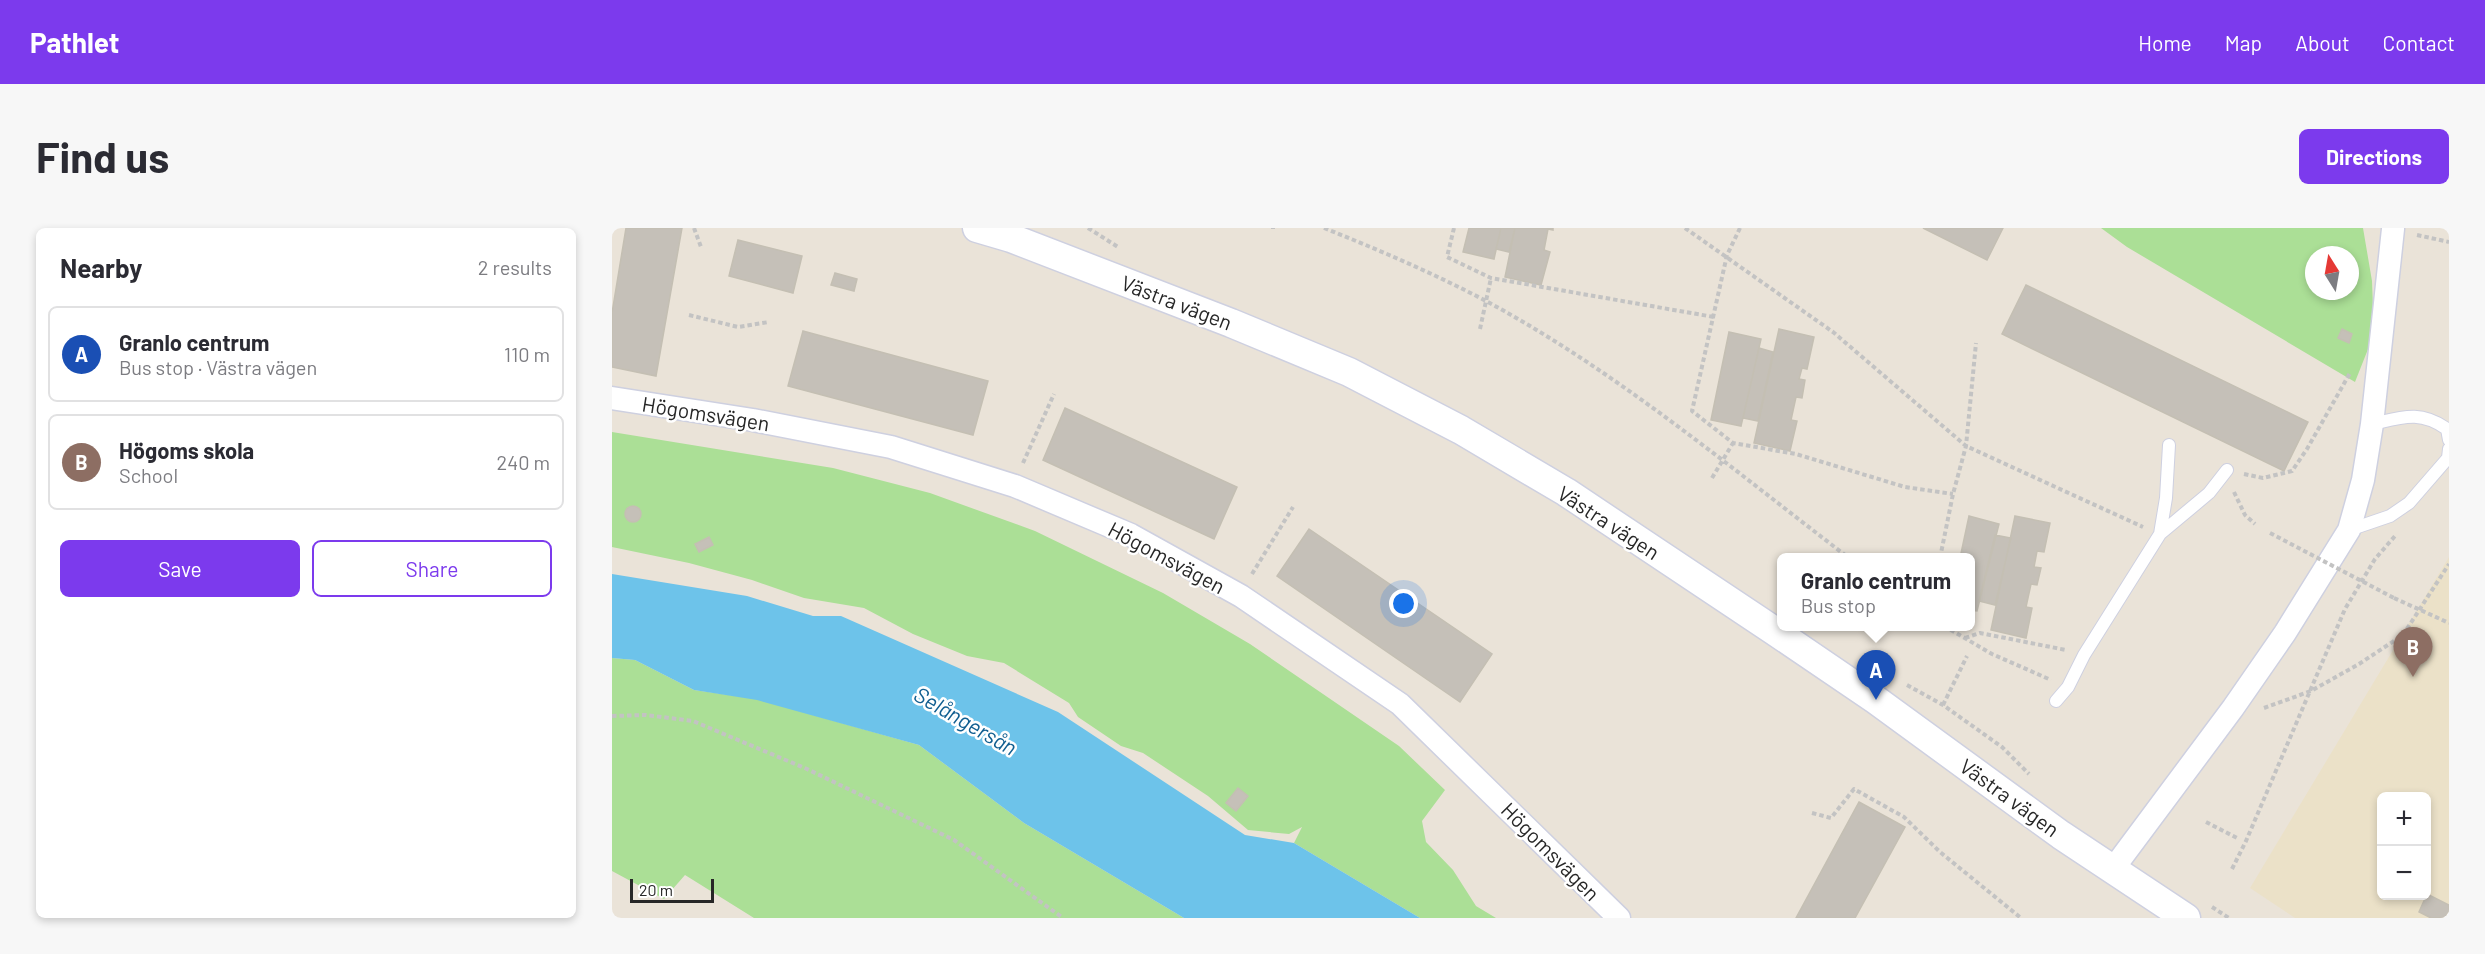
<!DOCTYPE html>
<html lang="en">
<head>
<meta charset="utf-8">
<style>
  :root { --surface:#fff; --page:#f7f7f7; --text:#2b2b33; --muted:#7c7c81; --line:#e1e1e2; --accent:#7c3aed }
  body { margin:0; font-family:Barlow,sans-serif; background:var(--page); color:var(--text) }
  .controls { position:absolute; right:18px; bottom:18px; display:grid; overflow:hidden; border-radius:9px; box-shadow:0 3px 9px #0003 }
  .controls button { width:54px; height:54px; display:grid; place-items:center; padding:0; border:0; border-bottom:2px solid var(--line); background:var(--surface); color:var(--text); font:30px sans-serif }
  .compass { position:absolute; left:1693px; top:18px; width:54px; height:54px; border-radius:50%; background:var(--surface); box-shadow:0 3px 9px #0003; rotate:349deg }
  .scale { position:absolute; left:18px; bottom:15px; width:84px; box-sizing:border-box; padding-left:6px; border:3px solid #272727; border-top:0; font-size:16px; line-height:21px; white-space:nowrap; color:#272727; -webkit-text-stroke:4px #fff; paint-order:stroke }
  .you { position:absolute; left:792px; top:376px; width:21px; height:21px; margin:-15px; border:4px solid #fff; border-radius:50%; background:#1a73e8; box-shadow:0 0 0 9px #1a73e833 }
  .badge { display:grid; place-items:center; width:39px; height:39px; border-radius:50%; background:var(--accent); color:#fff; font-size:20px; font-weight:700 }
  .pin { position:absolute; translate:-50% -50px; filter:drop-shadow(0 2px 3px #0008) }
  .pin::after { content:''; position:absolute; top:32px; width:21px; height:18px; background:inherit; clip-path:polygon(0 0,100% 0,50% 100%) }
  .popup { position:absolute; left:1165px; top:325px; width:198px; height:78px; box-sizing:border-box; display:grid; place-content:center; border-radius:9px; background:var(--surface); filter:drop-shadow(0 2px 4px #0005); font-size:20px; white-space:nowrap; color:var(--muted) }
  .popup b { font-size:22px; color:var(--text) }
  .popup::after { content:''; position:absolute; left:50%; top:100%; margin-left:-12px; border:12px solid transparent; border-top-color:var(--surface) }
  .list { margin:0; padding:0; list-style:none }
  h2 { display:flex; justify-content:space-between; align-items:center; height:78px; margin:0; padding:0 24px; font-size:26px }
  h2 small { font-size:20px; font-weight:400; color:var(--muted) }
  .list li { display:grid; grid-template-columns:39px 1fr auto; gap:18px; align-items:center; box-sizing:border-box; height:96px; margin:0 12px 12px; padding:0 12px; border:2px solid var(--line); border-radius:9px }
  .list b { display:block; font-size:22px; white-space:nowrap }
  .list p { margin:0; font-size:20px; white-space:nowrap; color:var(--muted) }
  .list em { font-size:20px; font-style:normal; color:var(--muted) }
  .actions { display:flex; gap:12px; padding:18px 24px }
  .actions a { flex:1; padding:14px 0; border:2px solid var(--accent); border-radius:9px; text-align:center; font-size:21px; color:var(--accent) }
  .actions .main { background:var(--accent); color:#fff }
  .map { position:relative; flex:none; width:1837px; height:690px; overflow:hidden; border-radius:9px }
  header { display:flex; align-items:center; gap:36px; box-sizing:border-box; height:84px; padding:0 30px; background:var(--accent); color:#fff }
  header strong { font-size:28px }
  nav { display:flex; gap:33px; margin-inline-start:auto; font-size:21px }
  .intro { display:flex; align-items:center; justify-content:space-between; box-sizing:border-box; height:144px; padding:0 36px }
  h1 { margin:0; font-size:42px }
  .button { padding:15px 27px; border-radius:9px; background:var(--accent); color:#fff; font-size:21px; font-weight:700 }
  main { display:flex; gap:36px; padding:0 36px }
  aside { flex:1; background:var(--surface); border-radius:9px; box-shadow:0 3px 9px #0003 }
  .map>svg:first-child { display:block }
</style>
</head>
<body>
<header>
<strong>Pathlet</strong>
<nav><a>Home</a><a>Map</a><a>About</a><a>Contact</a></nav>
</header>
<div class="intro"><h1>Find us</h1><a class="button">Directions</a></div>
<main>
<aside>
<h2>Nearby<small>2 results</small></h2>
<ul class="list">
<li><span class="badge" style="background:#1a4fb4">A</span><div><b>Granlo centrum</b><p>Bus stop · Västra vägen</p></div><em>110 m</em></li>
<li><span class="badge" style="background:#8d6e63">B</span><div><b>Högoms skola</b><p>School</p></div><em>240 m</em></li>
</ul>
<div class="actions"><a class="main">Save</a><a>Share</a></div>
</aside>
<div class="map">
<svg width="1837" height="690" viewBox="0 0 1837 690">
  <rect width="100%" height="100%" fill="#eae3d8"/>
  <path fill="#ebe1c8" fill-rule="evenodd" d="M1837 329V690H1683L1638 660ZM1770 568H1814V668H1770Z"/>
  <path fill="#abdf96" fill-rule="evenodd" d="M1489 0H1751L1760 53 1762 106 1743 154 1515 19ZM1702 27H1738V63H1702Z
    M0 204 221 240 318 265 423 303 551 365 638 416 787 518 833 562 810 593 814 614 841 642 864 678 884 690H808L682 615 690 599 677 606 636 602 596 568 531 525 509 518 466 489 457 475 392 435 355 428 301 406 252 380 192 370 140 352 77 335 0 319Z
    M0 430 23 432 82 462 145 471 307 517 412 595 572 690H142L73 647 52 671 0 643Z"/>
  <path fill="#6dc3ea" d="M0 346 135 368 201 388H229L446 484 633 607 682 615 808 690H572L412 595 307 517 145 472 82 462 23 432 0 430Z"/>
  <path fill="#c5c0b8" stroke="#c4bfb3" stroke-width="1.5" d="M14 0H70L44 148 0 139V85Z
    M857 0H889L882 31 851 24Z
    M889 0H903L897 24 884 21Z
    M903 0H941V2L936 1 932 22 938 24 929 57 893 49Z
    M1311 0H1391L1375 32Z
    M126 12 190 28 181 65 117 48Z
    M223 45 245 51 242 63 219 57Z
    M1414 57 1696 194 1672 243 1390 106Z
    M1167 101 1202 109 1195 141 1190 140 1187 151 1193 152 1190 170 1184 169 1179 192 1185 193 1178 223 1142 215Z
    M1730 101 1740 106 1737 115 1726 110Z
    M191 103 376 153 361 207 176 158Z
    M1117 104 1149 111 1129 198 1099 192Z
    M1147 120 1161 124 1146 193 1131 190Z
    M453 180 625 259 602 311 431 232Z
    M13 286a8 8 0 1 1 16 0a8 8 0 1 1-16 0Z
    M1357 288 1387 296 1365 383 1358 382V330H1348Z
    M1403 288 1438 295 1432 324 1425 323 1422 339 1429 340 1425 357 1419 356 1414 379 1420 380 1414 410 1379 402Z
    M697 301 880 426 848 474 665 348Z
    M1383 307 1399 310 1383 377 1367 373Z
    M97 309 101 317 87 324 83 316Z
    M626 560 636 568 624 583 614 575Z
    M1247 574 1293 599 1243 690H1184Z
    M1815 666 1837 677V690H1819L1807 684Z"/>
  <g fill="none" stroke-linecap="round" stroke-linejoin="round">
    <defs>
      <path id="service" d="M1760 196C1791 189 1808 182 1835 201L1837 212
        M1737 302 1778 288 1797 275 1836 230 1837 221
        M1548 306 1554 270 1557 217
        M1444 473 1456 459 1472 427 1548 306 1597 265 1615 242"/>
      <path id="minor" d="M0 170 141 192 279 219 403 258 519 307 629 368 788 476 1007 690
        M1501 641 1621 480 1673 405 1737 302 1751 252 1760 196 1781 1"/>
      <path id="tertiary" d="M365 0 399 10 619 95 737 144 849 202 954 264 1161 402 1264 472 1449 607 1574 690"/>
    </defs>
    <use href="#service" stroke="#ced0e0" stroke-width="14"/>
    <use href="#minor" stroke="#ced0e0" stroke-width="25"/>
    <use href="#tertiary" stroke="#ced0e0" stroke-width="31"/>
    <path stroke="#c3c3c3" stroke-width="4" stroke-dasharray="4.5 3" stroke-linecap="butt" d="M82 0 89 19
      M476 0 506 19
      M712 0C767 22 821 45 874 73 1004 143 1119 240 1237 330
      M842 0 835 29 879 50 1102 89
      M1073 0 1221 104 1354 218 1531 299
      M1128 0 1115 27 1080 183 1121 215 1184 226 1293 259 1341 266
      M661 1V0
      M1805 7 1837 14
      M77 87 126 99 157 94
      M868 101 879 50
      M411 235 442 166
      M1632 246 1651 250 1680 243 1695 221 1738 145
      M1100 250 1121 215
      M1622 264 1633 287 1643 296
      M1328 330 1341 266 1354 218 1364 115
      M640 346 681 279
      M1782 370 1837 395
      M1332 398 1380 426 1439 452
      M1353 410 1368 405 1454 422
      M1295 457 1331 477 1390 519 1417 546
      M1331 477 1355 428
      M1652 480 1699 463 1747 436 1791 407 1837 336
      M0 488 34 487 81 493 195 541 342 612 451 690
      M1200 585 1219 590 1242 561 1292 589 1328 624 1409 690
      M1594 594 1625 610
      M1620 641 1634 613 1733 381 1763 331 1783 308
      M1600 679 1617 690"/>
    <use href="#service" stroke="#fff" stroke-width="12"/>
    <use href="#minor" stroke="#fff" stroke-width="22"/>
    <use href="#tertiary" stroke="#fff" stroke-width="28"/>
    <path stroke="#c3c3c3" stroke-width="4" stroke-dasharray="4.5 3" stroke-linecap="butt" d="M1658 305 1782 370"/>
  </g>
  <g text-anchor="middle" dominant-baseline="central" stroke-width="5" stroke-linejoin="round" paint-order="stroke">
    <g font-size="21" fill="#272727" stroke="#fff">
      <text transform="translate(565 74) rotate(21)">Västra vägen</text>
      <text transform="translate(94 185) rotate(9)">Högomsvägen</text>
      <text transform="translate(997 294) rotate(33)">Västra vägen</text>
      <text transform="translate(555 329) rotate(28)">Högomsvägen</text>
      <text transform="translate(1398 569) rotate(36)">Västra vägen</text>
      <text transform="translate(939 623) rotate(45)">Högomsvägen</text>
    </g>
    <g font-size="22" font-style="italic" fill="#115f91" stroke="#fff">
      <text transform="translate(354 492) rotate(30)">Selångersån</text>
    </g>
  </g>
</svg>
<div class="controls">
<button>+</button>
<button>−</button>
</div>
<svg class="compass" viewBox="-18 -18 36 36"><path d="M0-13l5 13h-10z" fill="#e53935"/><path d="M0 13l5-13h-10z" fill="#7c7c81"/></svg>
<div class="scale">20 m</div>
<div class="you"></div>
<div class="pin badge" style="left:1264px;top:472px;background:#1a4fb4">A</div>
<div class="popup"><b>Granlo centrum</b>Bus stop</div>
<div class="pin badge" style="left:1801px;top:449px;background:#8d6e63">B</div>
</div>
</main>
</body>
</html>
